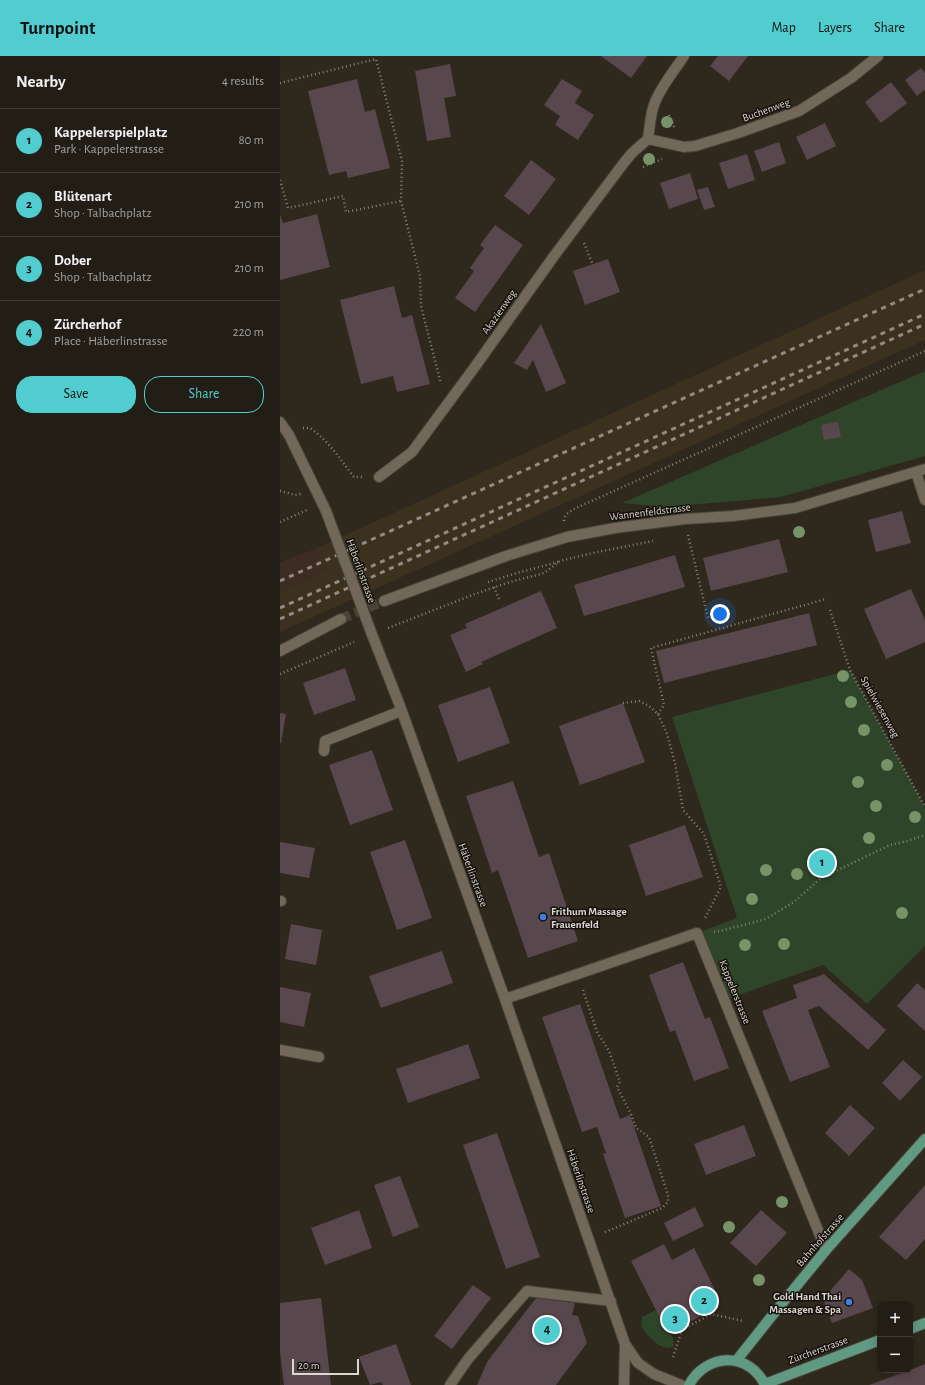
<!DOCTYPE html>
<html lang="en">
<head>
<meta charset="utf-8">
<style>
  :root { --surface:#231e15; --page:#2f2b22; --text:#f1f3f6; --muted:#a3a2a0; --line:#403c34; --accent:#52cdcf }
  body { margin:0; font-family:"Alegreya Sans",sans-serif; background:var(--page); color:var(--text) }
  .controls { position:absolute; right:12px; bottom:12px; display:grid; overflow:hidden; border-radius:8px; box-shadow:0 2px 10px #0003 }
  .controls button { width:36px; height:36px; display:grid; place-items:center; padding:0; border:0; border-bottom:1px solid var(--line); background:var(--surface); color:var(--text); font:20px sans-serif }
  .scale { position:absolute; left:12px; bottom:10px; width:67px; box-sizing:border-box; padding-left:4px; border:2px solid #dcd7cf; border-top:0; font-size:11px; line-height:14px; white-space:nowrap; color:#dcd7cf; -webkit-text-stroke:3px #15110c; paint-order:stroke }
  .you { position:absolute; left:440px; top:558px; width:14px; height:14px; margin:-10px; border:3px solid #fff; border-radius:50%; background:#1a73e8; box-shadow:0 0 0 6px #1a73e833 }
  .badge { display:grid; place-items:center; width:26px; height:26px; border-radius:50%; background:var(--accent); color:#111; font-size:13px; font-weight:700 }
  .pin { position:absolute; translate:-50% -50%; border:2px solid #fff; box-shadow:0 1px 4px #0006 }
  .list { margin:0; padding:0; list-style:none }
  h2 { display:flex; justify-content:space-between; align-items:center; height:52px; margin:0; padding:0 16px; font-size:17px }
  h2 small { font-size:13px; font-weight:400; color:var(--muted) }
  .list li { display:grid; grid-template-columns:26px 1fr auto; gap:12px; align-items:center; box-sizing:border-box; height:64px; padding:0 16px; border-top:1px solid var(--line) }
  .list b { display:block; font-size:15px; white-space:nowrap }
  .list p { margin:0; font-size:13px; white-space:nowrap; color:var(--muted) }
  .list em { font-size:13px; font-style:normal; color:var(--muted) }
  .actions { display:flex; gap:8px; padding:12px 16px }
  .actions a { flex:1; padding:9px 0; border:1px solid var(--accent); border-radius:16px; text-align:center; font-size:14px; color:var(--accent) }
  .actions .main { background:var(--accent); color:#111 }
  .map { position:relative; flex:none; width:645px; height:1329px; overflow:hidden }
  header { display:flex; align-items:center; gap:24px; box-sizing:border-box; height:56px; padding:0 20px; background:var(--accent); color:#111 }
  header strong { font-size:19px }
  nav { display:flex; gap:22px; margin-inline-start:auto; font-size:14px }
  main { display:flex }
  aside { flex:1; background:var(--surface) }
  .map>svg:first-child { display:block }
</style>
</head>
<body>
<header>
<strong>Turnpoint</strong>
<nav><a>Map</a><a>Layers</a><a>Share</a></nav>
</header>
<main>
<aside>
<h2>Nearby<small>4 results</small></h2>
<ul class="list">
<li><span class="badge">1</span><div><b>Kappelerspielplatz</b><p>Park · Kappelerstrasse</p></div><em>80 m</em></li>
<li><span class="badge">2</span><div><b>Blütenart</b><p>Shop · Talbachplatz</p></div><em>210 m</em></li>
<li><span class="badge">3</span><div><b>Dober</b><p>Shop · Talbachplatz</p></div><em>210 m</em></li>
<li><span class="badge">4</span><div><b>Zürcherhof</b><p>Place · Häberlinstrasse</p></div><em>220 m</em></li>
</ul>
<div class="actions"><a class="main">Save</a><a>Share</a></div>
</aside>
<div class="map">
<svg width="645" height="1329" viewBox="0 0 645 1329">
  <rect width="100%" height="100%" fill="#2f281c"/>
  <path fill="#3c311e" d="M645 214V284L0 576V535L45 514 35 493Z"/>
  <path fill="#3d2c23" d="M35 493 45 514 0 535V506Z"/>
  <path fill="#2e452a" d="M645 315V400L501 441 386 451 342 447Z
    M570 614 645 751V890L587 948 543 909 445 944 417 877 457 862 392 661Z
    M376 1254 384 1270 393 1282 394 1290C382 1298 367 1279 361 1270L362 1261Z"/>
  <path fill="#58474d" d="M321 0H367L351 22Z
    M438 0H468L449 25 430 10Z
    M170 8 176 40 164 42 171 81 147 85 135 15Z
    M641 12 645 17V35L644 34 637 40 625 24Z
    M77 23 85 56 95 53 110 112 68 122 66 115 49 119 28 35Z
    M282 23 302 35 295 47 314 59 298 84 275 69 280 60 264 49Z
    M611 26 627 47 601 67 585 46Z
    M545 67 556 90 527 104 516 81Z
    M499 86 506 107 482 116 474 95Z
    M467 98 475 124 448 133 439 107Z
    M251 104 276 123 249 159 224 140Z
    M410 117 418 143 389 153 380 127Z
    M428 131 435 151 424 154 417 134Z
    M37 158 50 211 0 224V159L3 167Z
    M215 169 243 189 195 256 175 242 194 215 190 212 204 192 200 189Z
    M328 203 340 236 305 249 293 215Z
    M114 230 122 262 132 259 150 328 117 336 113 320 81 328 60 244Z
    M261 268 286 327 266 336 253 304 247 314 234 307Z
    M558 366 561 381 544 384 541 369Z
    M622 455 631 487 596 496 588 464Z
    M499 483 508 516 431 535 423 502Z
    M395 499 405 531 304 560 294 529Z
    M631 533 645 564V586L606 603 584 553Z
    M261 535 277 572 201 606 203 608 186 616 170 579 187 572 185 568Z
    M529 557 537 589 384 627 376 595Z
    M65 612 76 644 34 659 23 627Z
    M210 631 230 687 178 706 158 649Z
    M343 647 365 706 300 729 279 670Z
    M0 657 6 658 1 687H0Z
    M92 694 113 754 70 769 49 709Z
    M233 725 259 801 269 797 298 885 248 902 218 814 212 817 186 740Z
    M405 769 423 821 366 840 349 789Z
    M125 784 152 862 117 874 90 796Z
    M0 786 35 792 29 822 0 817Z
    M11 868 42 874 36 909 5 903Z
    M162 895 173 927 101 952 89 920Z
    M403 906 425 963 430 961 449 1012 414 1025 395 974 390 976 369 919Z
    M544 918 606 974 588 994 539 950 528 954 550 1011 510 1026 482 955 517 942 513 929Z
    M637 927 645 934V975L617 950Z
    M0 931 31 937 24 971 0 966Z
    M300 948 340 1063 350 1059 381 1150 345 1162 323 1098 326 1097 317 1071 302 1076 262 961Z
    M188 988 200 1022 128 1047 116 1013Z
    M623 1004 642 1021 620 1045 602 1027Z
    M570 1049 595 1072 569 1100 545 1077Z
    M464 1069 476 1100 426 1119 414 1088Z
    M217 1077 260 1201 226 1213 183 1089Z
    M120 1120 139 1171 113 1181 94 1129Z
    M645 1129V1183L626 1204 599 1181Z
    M415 1151 424 1170 393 1185 384 1167Z
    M79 1154 92 1192 45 1209 31 1172Z
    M481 1154 507 1177 476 1210 450 1187Z
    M384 1188 392 1204 414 1192 439 1242 425 1249 428 1256 406 1268 402 1261 384 1270 351 1205Z
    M569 1213 582 1224 593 1252 552 1267 543 1243Z
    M193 1229 211 1242 172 1293 154 1280Z
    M41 1242 51 1329H4L0 1296V1247Z
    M256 1242 295 1247 292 1259 298 1260 307 1287 276 1329H197L207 1306Z
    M116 1288 131 1329H103L101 1326 90 1329 79 1301Z
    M645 1308V1329H589L630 1314Z"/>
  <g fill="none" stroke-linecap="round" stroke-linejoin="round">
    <path stroke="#494237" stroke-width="10" stroke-dasharray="10 5" stroke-linecap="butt" d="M61 563 104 545"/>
    <defs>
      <path id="minor" d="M368 83 404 91 415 90 458 77 519 55 571 22 598 0
        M0 366 9 379 46 455
        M636 416 645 444
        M99 421 132 396 194 312 274 200 343 108 352 97 368 83C370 71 370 58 375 46 382 29 394 15 404 0
        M104 545 226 500 287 481 335 472 405 463 453 460 515 452 645 413
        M91 576 120 650 225 943 345 1288 358 1307 374 1318 401 1329
        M0 595 61 563
        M44 695 45 685 121 655
        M0 845H1
        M225 943 417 877 546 1194
        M0 994 39 1001
        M170 1329 188 1303 247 1235 331 1245
        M344 1329 345 1288"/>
      <path id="major" d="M630 1273 645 1267
        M456 1305 491 1261 546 1194 645 1083
        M485 1328 600 1284
        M409 1329C426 1297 469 1295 485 1329"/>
    </defs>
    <use href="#minor" stroke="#4a443a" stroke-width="12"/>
    <use href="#major" stroke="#4a443a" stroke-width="12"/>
    <path stroke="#888278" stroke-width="2.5" stroke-dasharray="1 3" stroke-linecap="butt" d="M0 27 96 3 122 105 121 145 140 220 141 250 161 328
      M389 59 395 73
      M363 111 382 103
      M0 124 8 152 63 140 66 156 121 145
      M304 187 313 209
      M23 372H30C49 385 60 403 74 421H83
      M0 435 15 439 21 438
      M284 465C284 458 291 455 296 452L645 295
      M0 466 27 454
      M408 479 428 562
      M208 526 237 517 278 506
      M214 531 219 543
      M550 554 570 614 645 751
      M108 572 195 538 230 526 264 517 280 505 313 497 373 485
      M0 618 74 586
      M343 647 359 645 369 650 378 658 387 678 395 707 403 754 424 778 441 831 424 864
      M378 658 384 649 371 592 546 543
      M434 876 440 875 486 863 514 846 541 822 610 789 627 785 645 779
      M303 934 317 976 329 995 340 1026 337 1031 351 1058 356 1072 369 1081 388 1139V1146L382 1152 323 1177
      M426 1251H428L431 1258
      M393 1301 402 1274 431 1258 463 1265"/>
    <use href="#minor" stroke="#71685a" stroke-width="10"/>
    <use href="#major" stroke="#609a82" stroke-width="10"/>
    <path stroke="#918b81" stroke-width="3" stroke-dasharray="5 5" stroke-linecap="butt" d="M0 525 645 233
      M0 552 645 258
      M0 563 645 268"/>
    <defs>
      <path id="minor-bridge" d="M46 455 91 576"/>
    </defs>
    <use href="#minor-bridge" stroke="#4a443a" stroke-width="12" stroke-linecap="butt"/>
    <use href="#minor-bridge" stroke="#71685a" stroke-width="10"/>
  </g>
  <g fill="#779368">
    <circle cx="387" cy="66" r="6"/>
    <circle cx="369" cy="103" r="6"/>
    <circle cx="519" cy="476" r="6"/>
    <circle cx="563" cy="620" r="6"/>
    <circle cx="571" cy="646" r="6"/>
    <circle cx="584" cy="674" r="6"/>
    <circle cx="607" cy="709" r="6"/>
    <circle cx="578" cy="726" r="6"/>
    <circle cx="596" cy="750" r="6"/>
    <circle cx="635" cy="761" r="6"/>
    <circle cx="589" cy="782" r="6"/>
    <circle cx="536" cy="813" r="6"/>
    <circle cx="486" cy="814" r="6"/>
    <circle cx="517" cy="818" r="6"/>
    <circle cx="472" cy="843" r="6"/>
    <circle cx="622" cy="857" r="6"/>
    <circle cx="504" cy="888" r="6"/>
    <circle cx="465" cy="889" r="6"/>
    <circle cx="502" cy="1146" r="6"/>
    <circle cx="449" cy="1171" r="6"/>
    <circle cx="479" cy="1224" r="6"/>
  </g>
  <g fill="#3f7fe0" stroke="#15110c" stroke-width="1.5">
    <circle cx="263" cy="861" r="4"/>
    <circle cx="569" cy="1246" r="4"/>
  </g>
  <g text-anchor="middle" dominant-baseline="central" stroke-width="3" stroke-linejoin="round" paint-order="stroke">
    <g font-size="11" fill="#dcd7cf" stroke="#15110c">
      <text transform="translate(486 54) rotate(-20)">Buchenweg</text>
      <text transform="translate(219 256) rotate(-55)">Akazienweg</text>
      <text transform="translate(370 456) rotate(-7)">Wannenfeldstrasse</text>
      <text transform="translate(81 515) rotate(70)">Häberlinstrasse</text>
      <text transform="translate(600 651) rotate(61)">Spielwiesenweg</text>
      <text transform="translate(193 819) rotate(70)">Häberlinstrasse</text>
      <text transform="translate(455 936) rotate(68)">Kappelerstrasse</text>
      <text transform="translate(301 1125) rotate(71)">Häberlinstrasse</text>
      <text transform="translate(540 1184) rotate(-49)">Bahnhofstrasse</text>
      <text transform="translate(538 1294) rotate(-20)">Zürcherstrasse</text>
    </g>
    <g font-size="11" font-weight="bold" fill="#dcd7cf" stroke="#15110c" text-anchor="start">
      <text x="271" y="855">Frithum Massage<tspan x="271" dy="13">Frauenfeld</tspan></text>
      <text x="561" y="1240" text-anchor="end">Gold Hand Thai<tspan x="561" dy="13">Massagen &amp; Spa</tspan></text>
    </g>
  </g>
</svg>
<div class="controls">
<button>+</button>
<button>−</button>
</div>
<div class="scale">20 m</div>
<div class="you"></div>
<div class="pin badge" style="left:542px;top:807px">1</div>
<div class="pin badge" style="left:424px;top:1245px">2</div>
<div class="pin badge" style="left:395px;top:1263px">3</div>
<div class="pin badge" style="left:267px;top:1274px">4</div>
</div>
</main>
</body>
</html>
